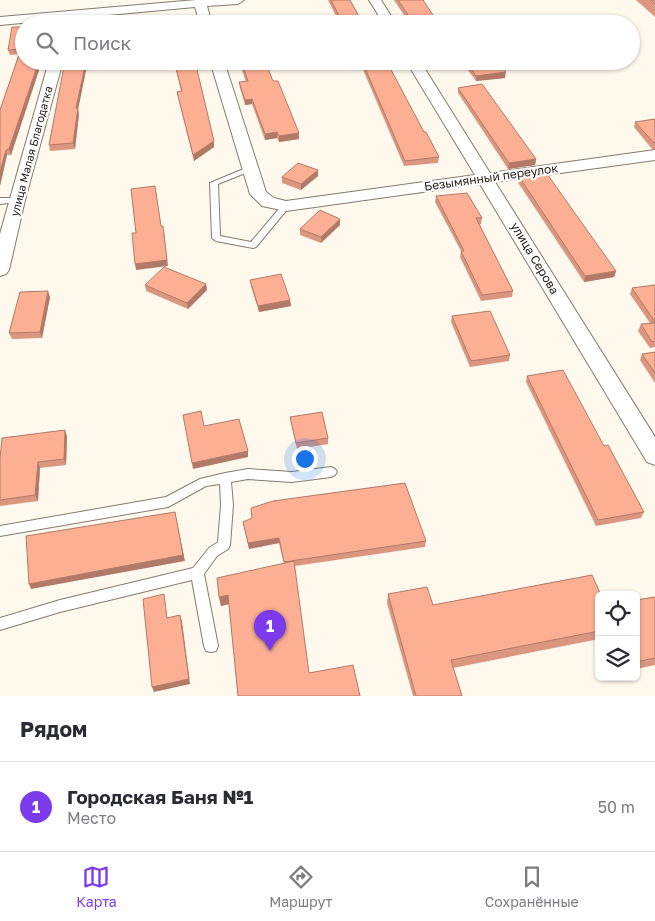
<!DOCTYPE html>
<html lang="ru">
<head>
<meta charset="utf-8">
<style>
  :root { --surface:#fff; --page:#f7f7f7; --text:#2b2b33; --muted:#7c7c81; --line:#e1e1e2; --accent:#7c3aed }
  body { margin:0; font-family:"Golos Text",sans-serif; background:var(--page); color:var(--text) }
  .controls { position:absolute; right:15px; bottom:15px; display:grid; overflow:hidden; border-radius:8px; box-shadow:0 1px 4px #0004 }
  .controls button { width:45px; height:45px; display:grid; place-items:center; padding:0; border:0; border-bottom:1px solid var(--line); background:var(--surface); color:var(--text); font:25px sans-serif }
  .you { position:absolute; left:304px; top:458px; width:18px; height:18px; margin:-12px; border:4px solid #fff; border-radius:50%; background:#1a73e8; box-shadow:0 0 0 8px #1a73e833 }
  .badge { display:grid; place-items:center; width:32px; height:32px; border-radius:50%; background:var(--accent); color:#fff; font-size:16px; font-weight:700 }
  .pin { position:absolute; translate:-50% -41px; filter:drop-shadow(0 1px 2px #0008) }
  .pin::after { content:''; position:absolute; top:26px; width:18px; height:15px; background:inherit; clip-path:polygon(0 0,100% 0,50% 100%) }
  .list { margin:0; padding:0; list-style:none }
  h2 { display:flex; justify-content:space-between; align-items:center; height:65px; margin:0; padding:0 20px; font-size:21px }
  h2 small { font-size:16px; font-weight:400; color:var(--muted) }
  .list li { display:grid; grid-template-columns:32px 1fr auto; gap:15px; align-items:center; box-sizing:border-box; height:90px; padding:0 20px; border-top:1px solid var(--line) }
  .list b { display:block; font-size:19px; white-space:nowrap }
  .list p { margin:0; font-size:16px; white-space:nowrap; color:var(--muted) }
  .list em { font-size:16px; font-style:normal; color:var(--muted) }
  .icon { flex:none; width:28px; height:28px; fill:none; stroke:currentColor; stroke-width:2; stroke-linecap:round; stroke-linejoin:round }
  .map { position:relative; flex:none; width:655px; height:696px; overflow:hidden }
  .search { position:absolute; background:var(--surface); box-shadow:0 1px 4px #0004; left:15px; right:15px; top:15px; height:55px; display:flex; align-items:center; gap:12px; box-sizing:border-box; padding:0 18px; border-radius:28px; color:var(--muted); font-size:19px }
  .sheet { height:155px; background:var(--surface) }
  nav { display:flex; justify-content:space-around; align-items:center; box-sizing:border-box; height:70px; border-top:1px solid var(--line); background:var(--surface); font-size:14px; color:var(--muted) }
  nav a { display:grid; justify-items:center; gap:2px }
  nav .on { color:var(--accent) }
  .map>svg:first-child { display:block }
</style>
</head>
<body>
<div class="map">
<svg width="655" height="696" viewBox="0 0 655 696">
  <rect width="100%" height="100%" fill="#fef8ed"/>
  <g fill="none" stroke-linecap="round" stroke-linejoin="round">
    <defs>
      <path id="lane" d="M246 168H252L253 170 218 184 220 236 251 242 283 204 286 203 290 206 256 247 253 248 216 241 212 238 210 183Z
        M0 198H17L21 200 17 202 0 204Z
        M331 467 335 469 337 472 335 475 331 477 292 482 248 479 231 482 233 505 230 545 228 549 217 556 204 574 218 646 216 651 211 652 206 651 204 646 192 580 60 612 0 630V618L60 600 193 568 209 548 218 542 221 505 220 484 206 486 168 507 0 536V526L166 497 200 479 225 473 248 469 292 472Z"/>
      <path id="street" d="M196 0H244L238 4 207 6 212 24H200L195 7 0 25V17Z
        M369 0H381L396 24H384Z
        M49 61H63L25 200 9 270 6 274 0 276V234Z
        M210 61H224L266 192 274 198 286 201 475 175 406 61H420L490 173 655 150V160L495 182 655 437V465L647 462 480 184 286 211 262 206 250 194Z"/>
    </defs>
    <use href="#lane" stroke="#857c6c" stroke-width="2"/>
    <use href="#street" stroke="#857c6c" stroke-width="2"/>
    <use href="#lane" fill="#fff" fill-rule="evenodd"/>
    <use href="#street" fill="#fff" fill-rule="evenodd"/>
  </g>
  <path fill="#da967f" d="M328 0H350L363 24H340Z
    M394 0H423L439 24H410Z
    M636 0H655V17Z
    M24 27V61H42L11 155H7L0 186V110L19 54 10 55 8 50Z
    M174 61H195L214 147 194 161 178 97 177 92 181 91Z
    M239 61H265L273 81 299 139 279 142 277 138 265 140 252 104 245 105 240 88 239 82H246Z
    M359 61H383L424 132 439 157 438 163 404 166 364 72Z
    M461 61H497L505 78 476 81Z
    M458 88 536 159 535 165 508 169 458 93Z
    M78 110 79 114 75 149 50 151 49 145Z
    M655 119V149H652L634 127 635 122Z
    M318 170V176L301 190 282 183V177Z
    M518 175 616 271 614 277 584 282 517 181Z
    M436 196 482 218 481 224H479L513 291 512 297 481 301 460 257 461 251 435 202Z
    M340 225 321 243 300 235V229Z
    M250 280 290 300 291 306 259 312 251 286Z
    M206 284 207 290 188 309 146 291 145 285Z
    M655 285V347L650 348 638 331 641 324 650 323 630 294 632 288Z
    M50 297 42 338 12 339 9 333Z
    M452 316 510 355 509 361 470 367 451 322Z
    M655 352V383L640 360 642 354Z
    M527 376 604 446 644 512 641 518 596 526 526 382Z
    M290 417 328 438V444L297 449 291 423Z
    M67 436 66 465 40 468 38 501 0 506V458Z
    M243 522 426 541 425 547 295 566 238 696 229 604 221 606 219 597 284 564 279 543 249 549Z
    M388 594 433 605 599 595V639L453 668 462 696H413L387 603Z
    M655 597V665L636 669V600Z"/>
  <path fill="#b17a68" d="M39 61H42L11 155 9 149Z
    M86 61H88L78 110 79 114 75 149 73 143 76 108Z
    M506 72 505 78 476 81V76Z
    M252 99V104L245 105V100Z
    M277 132V138L265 140V134Z
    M299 133V139L279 142V136Z
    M214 141V147L194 161 193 155Z
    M6 150 7 155 0 186V172Z
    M536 159 535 165 508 169 509 163Z
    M318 170V176L301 190V184Z
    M340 219V225L321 243V237Z
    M164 232 168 266 136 270 135 264Z
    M616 271 614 277 584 282 585 276Z
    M206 284 207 290 188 309 187 303Z
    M48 291 50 297 42 338 40 332Z
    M290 300 291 306 259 312 258 306Z
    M65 430 67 436 66 465 64 459Z
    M248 451V457L193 469 192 463Z
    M38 462 40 468 38 501 35 495Z
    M175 512 185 561 31 589 29 584Z
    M279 538V543L249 549 248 543Z
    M228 595 230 604 221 606 219 597Z
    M180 615 182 621 190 684 154 692 152 687Z"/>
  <path fill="#fdaf94" stroke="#b17a68" d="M331 0H350L363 24H343Z
    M398 0H423L439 24H414Z
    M651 0H655V4Z
    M244 16 246 24H228L226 18Z
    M12 27H24V61H39L9 149 6 150 0 172V110L21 49 8 50Z
    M65 61H86L76 108H78L73 143 49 145Z
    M174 61H195L214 141 193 155 177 92 182 91Z
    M241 61H265L273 81H278L299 133 279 136 277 132 265 134 252 99 245 100 239 82 248 81Z
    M362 61H383L385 64H388L424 132H426L439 157 405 161Z
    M466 61H497L506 72 476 76Z
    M482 84 536 159 509 163 458 88Z
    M655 119V143H654L635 122Z
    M298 163 318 170 301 184 282 177Z
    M545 171 616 271 585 276 518 175Z
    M155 186 161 226H163L167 260 135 264 132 233H136L131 189Z
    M467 193 482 218H476L513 291 482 295 461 251H464L436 196Z
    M320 210 340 219 321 237 300 229Z
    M164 267 206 284 187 303 145 285Z
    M281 274 290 300 258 306 250 280Z
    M655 285V322L632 288Z
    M48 291 40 332 9 333 20 292Z
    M490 311 510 355 471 361 452 316Z
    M655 323V341L652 342 641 324Z
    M655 352V373L642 354Z
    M563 370 604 446 608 445 644 512 598 520 527 376Z
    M201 411 204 426 239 419 248 451 192 463 183 415Z
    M322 412 328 438 296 443 290 417Z
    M65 430 64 459 38 462 35 495 0 500V458L2 438Z
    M405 483 426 541 284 562 279 538 248 543 243 522 252 518 251 508 273 501Z
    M175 512 183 555 29 584 26 536Z
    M294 561 309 673 353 665 360 696H238L228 595 219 597 217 578Z
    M592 575 601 595H599V631L451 660 462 696H416L388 594 427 587 433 605Z
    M164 594 167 618 180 615 189 679 152 687 143 599Z
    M655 597V658L636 662V600Z"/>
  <g text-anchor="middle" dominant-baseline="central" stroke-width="4.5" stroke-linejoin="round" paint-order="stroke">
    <g font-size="11" fill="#201c15" stroke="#fff">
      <text transform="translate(31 151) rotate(-75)">улица Малая Благодатка</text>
    </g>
    <g font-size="12" fill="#201c15" stroke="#fff">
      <text transform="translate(491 177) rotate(-8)">Безымянный переулок</text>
      <text transform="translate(535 258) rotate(59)">улица Серова</text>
    </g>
  </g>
</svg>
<div class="controls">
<button><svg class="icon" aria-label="locate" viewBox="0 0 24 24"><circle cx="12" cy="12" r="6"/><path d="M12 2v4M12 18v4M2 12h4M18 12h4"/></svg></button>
<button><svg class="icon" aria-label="layers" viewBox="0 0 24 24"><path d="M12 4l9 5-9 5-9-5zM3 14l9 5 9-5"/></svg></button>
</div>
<div class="you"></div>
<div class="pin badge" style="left:270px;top:651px">1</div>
<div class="search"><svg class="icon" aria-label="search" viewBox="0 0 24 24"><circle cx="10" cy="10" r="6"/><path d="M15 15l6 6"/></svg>Поиск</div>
</div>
<section class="sheet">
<h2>Рядом<small></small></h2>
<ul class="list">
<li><span class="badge">1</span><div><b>Городская Баня №1</b><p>Место</p></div><em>50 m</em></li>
</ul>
</section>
<nav>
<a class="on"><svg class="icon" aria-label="map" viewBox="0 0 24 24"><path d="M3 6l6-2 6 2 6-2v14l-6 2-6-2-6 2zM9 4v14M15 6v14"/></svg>Карта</a>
<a><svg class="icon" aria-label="directions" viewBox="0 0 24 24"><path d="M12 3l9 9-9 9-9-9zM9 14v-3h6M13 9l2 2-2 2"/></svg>Маршрут</a>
<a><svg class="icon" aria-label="saved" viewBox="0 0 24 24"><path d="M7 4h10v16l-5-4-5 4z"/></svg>Сохранённые</a>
</nav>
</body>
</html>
